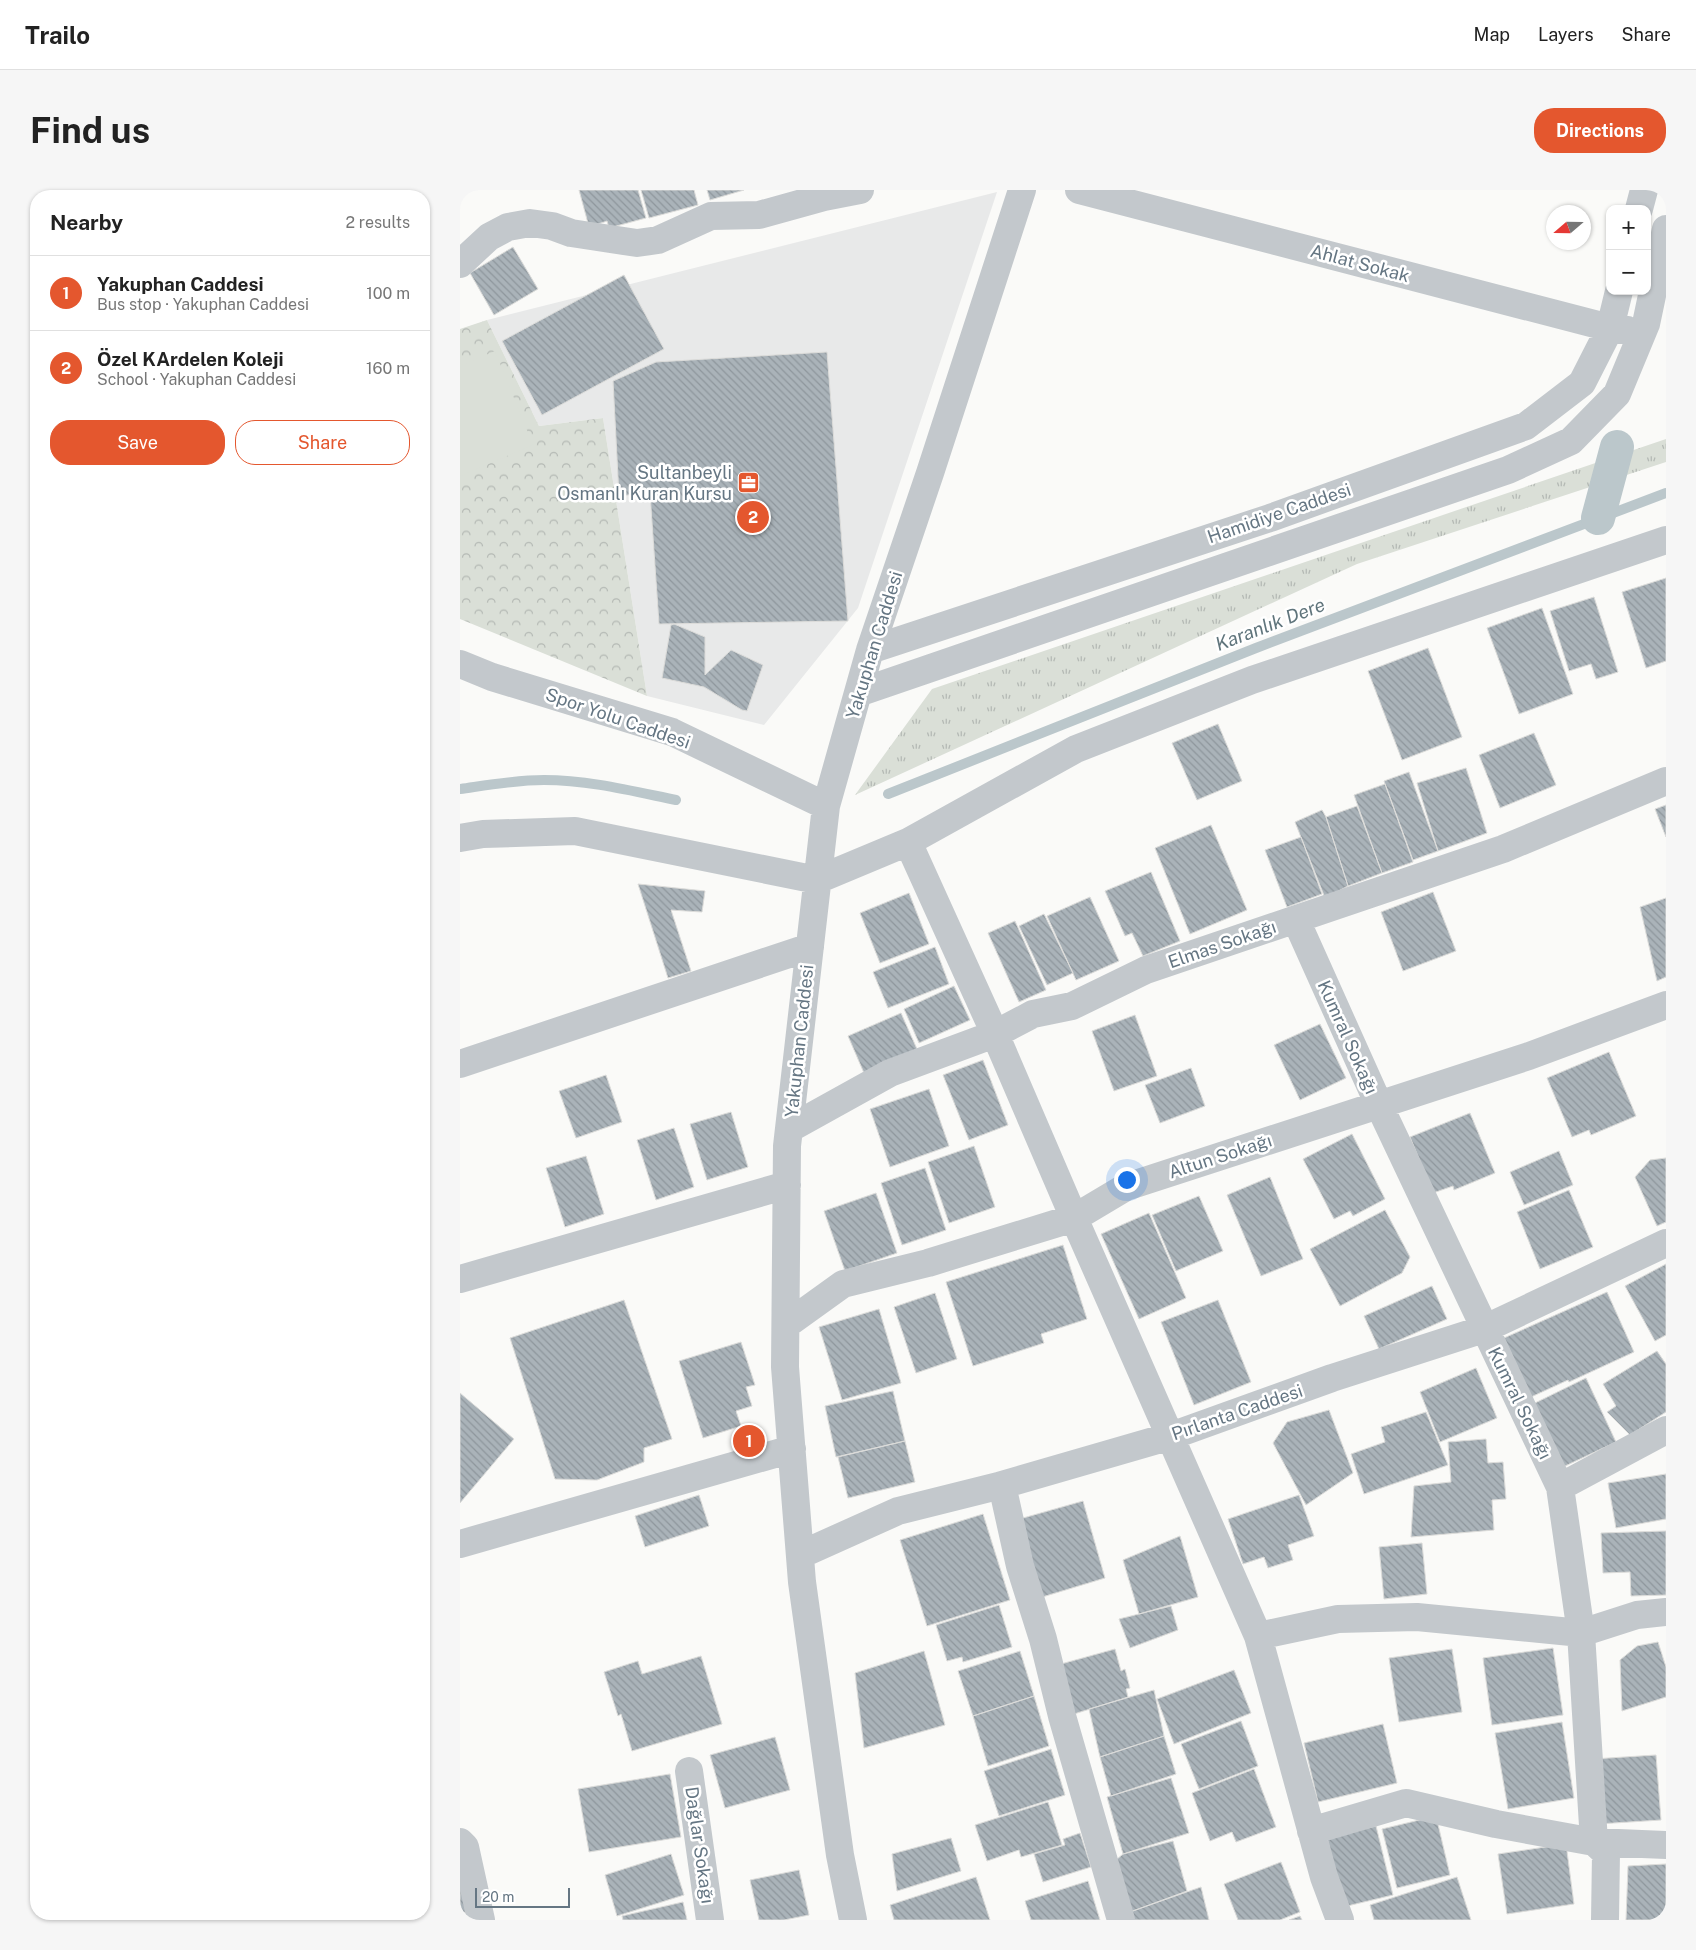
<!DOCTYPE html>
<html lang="en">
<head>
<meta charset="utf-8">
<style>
  :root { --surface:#fff; --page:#f6f6f6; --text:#222; --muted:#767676; --line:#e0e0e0; --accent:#e4572e }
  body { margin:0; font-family:"Public Sans",sans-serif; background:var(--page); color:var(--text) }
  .controls { position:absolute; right:15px; top:15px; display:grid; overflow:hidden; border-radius:10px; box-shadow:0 1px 4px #0004 }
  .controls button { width:45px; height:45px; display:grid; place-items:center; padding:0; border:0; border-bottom:1px solid var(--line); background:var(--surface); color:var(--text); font:25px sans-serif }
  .compass { position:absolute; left:1086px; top:15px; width:45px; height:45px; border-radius:50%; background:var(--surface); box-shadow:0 1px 4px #0004; rotate:250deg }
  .scale { position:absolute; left:15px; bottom:12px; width:95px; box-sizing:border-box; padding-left:5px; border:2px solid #657683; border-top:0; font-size:14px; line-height:18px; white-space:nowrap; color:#657683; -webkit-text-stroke:4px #fff; paint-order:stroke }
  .you { position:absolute; left:666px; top:989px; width:18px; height:18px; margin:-12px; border:4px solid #fff; border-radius:50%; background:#1a73e8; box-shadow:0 0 0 8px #1a73e833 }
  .badge { display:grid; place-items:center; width:32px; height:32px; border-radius:50%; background:var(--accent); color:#fff; font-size:16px; font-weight:700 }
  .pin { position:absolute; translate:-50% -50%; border:2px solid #fff; box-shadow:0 1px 5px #0006 }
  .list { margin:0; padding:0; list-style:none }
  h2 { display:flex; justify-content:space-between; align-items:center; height:65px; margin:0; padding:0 20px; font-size:21px }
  h2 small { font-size:16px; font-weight:400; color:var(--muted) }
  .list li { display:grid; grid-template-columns:32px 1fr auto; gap:15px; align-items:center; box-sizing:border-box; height:75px; padding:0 20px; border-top:1px solid var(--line) }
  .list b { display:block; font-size:19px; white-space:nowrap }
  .list p { margin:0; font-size:16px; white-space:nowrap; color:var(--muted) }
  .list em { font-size:16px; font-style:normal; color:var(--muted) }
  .actions { display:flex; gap:10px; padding:15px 20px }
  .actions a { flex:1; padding:11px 0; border:1px solid var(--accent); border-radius:20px; text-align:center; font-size:18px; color:var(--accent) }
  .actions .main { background:var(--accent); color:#fff }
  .map { position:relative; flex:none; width:1206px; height:1730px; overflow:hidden; border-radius:20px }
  header { display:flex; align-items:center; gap:30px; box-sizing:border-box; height:70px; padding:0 25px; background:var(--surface); border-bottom:1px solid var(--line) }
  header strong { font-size:24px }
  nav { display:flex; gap:28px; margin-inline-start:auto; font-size:18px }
  .intro { display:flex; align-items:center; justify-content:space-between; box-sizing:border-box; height:120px; padding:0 30px }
  h1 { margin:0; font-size:35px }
  .button { padding:12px 22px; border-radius:20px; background:var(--accent); color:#fff; font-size:18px; font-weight:700 }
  main { display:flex; gap:30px; padding:0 30px }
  aside { flex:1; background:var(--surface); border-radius:20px; box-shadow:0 1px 4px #0004 }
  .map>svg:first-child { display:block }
</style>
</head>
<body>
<header>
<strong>Trailo</strong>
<nav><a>Map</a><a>Layers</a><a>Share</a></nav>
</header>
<div class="intro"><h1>Find us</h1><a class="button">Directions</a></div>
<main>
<aside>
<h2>Nearby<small>2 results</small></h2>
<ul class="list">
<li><span class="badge">1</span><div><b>Yakuphan Caddesi</b><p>Bus stop · Yakuphan Caddesi</p></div><em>100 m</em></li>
<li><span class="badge">2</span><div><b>Özel KArdelen Koleji</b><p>School · Yakuphan Caddesi</p></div><em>160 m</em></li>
</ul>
<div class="actions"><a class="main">Save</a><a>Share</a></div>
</aside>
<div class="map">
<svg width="1206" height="1730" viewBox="0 0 1206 1730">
  <defs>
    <pattern id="grass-tufts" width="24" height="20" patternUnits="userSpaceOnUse" patternTransform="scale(1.25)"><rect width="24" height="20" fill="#dadfd7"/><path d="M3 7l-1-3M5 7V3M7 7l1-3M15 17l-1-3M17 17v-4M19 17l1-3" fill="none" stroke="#b4b9b4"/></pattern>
    <pattern id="park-crowns" width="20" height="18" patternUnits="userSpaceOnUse" patternTransform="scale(1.25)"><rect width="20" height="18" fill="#dadfd7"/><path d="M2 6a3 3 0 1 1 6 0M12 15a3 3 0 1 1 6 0" fill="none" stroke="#b4b9b4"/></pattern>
    <pattern id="building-back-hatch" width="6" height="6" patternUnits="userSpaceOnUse" patternTransform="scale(1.25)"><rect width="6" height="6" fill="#aab3b9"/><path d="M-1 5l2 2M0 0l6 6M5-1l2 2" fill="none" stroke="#8e969c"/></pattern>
  </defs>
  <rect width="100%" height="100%" fill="#fafaf8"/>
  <path fill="#e8e9e9" d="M537 2 398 418 304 535 187 506 143 228 79 236 27 130Z"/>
  <path fill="url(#grass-tufts)" d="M1206 249V272L897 374 395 605 472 499Z"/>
  <path fill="url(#park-crowns)" d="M27 130 79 236 143 228 187 506 0 429V139Z"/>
  <path fill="#dadfd7" d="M35 161 73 255 0 286V176Z"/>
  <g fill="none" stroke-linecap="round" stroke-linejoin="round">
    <path stroke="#bbc7cb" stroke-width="10" d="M0 599C28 595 56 590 84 590 128 590 172 601 216 610
      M428 604 796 458 1206 303"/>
    <path stroke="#bbc7cb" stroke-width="34" d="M1138 328 1157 257"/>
  </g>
  <path fill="url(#building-back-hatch)" stroke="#dcdcda" d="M119 0H178L186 28 149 38 147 31 129 37Z
    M181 0H234L238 15 189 28Z
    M247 0H284L250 10Z
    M53 57 78 99 34 125 10 83Z
    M164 85 204 159 82 225 42 151Z
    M367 162 388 431 199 434 190 303 159 306 153 191 196 172Z
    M1206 388V471L1186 478 1162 402Z
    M1134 407 1158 482 1136 489 1131 474 1109 481 1090 421Z
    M1082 418 1113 504 1059 524 1027 438Z
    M214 434 245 447V485L271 460 303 475 287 521 282 520 244 497 202 488 211 435Z
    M968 458 1002 547 942 570 908 481Z
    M758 534 782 591 737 610 712 553Z
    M1074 543 1096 595 1040 618 1019 565Z
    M1006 578 1027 643 978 661 957 593Z
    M949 582 978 661 953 670 924 591Z
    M925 594 953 672 922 683 894 605Z
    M1206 615V647L1195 619Z
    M897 616 922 683 888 696 866 627Z
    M862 620 866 627 888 696 865 708 835 632Z
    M751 635 787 720 730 744 695 658Z
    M841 647 862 704 827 717 805 660Z
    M691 682 720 751 683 766 672 743 665 746 645 701Z
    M178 694 245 701 242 722 211 720 231 781 208 788Z
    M973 702 996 761 943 781 921 722Z
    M449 703 469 754 420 773 400 723Z
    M630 707 659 771 616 790 587 726Z
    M1206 708V787L1197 791 1180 717Z
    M584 724 613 783 587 795 559 736Z
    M555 731 586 800 559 812 528 743Z
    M475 757 489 794 428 818 413 782Z
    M494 796 510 830 459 853 444 819Z
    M441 823 457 859 404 883 388 846Z
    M675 825 697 886 654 901 632 841Z
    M860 834 886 888 840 910 814 855Z
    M1149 862 1176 926 1131 945 1129 940 1112 947 1087 888Z
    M523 870 548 935 509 950 483 885Z
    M731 878 745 916 700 933 685 895Z
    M146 885 162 932 116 948 99 901Z
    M469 899 489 956 430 977 410 919Z
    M271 922 288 977 247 990 230 934Z
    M1010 923 1035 983 994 1000 993 996 973 1003 950 947Z
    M214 938 234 997 196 1010 177 950Z
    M892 944 925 1009 893 1026 890 1021 874 1029 843 969Z
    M514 956 535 1017 489 1033 468 972Z
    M1099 961 1113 995 1064 1015 1050 982Z
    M126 966 144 1024 105 1037 86 978Z
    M1206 968V1032L1197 1036 1175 987 1190 970Z
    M465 978 486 1040 442 1055 421 993Z
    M810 987 843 1069 801 1086 767 1005Z
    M1109 1000 1133 1057 1080 1079 1057 1022Z
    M416 1003 437 1063 385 1081 364 1021Z
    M739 1006 763 1061 716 1081 692 1025Z
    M925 1020 950 1067 942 1083 880 1116 850 1059Z
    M689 1023 726 1108 679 1129 641 1044Z
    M603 1055 627 1129 581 1144 584 1153 513 1176 486 1092Z
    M1206 1074V1145L1195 1151 1165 1096Z
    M972 1096 987 1129 919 1159 904 1126Z
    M1147 1102 1174 1162 1109 1192 1108 1190 1071 1207 1044 1148Z
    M475 1103 497 1169 456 1183 434 1117Z
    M164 1110 212 1249 184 1258V1272L137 1290 95 1289 50 1148Z
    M758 1110 791 1192 734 1215 701 1132Z
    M419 1119 441 1193 382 1210 359 1137Z
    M281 1152 295 1195 286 1197 292 1216 276 1221 281 1236 243 1248 219 1171Z
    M1197 1161 1206 1174V1222L1170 1245 1147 1222 1156 1216 1143 1194Z
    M1016 1178 1037 1228 980 1252 960 1202Z
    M1126 1188 1156 1252 1103 1277 1073 1214Z
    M433 1201 445 1251 376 1267 365 1216Z
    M0 1203 54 1249 0 1313Z
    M869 1220 893 1283 846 1315 813 1253 827 1232Z
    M966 1222 988 1275 904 1304 891 1264 925 1252 921 1237Z
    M1026 1249 1028 1273 1043 1272 1046 1309 1032 1310 1034 1340 951 1347 954 1296 991 1292 988 1252Z
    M445 1251 455 1292 388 1308 378 1267Z
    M1206 1284V1329L1156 1338 1148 1293Z
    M239 1305 249 1336 185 1357 175 1326Z
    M839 1305 854 1346 828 1355 833 1370 808 1378 804 1367 783 1374 768 1329Z
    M623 1311 645 1388 579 1408 556 1330Z
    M523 1324 550 1410 467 1436 440 1350Z
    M1206 1341V1405L1171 1406 1170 1382 1143 1383 1141 1343Z
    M720 1346 738 1407 679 1424 663 1370Z
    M962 1353 967 1404 924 1409 919 1357Z
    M539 1415 552 1457 503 1472 502 1467 487 1471 476 1435Z
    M711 1416 718 1440 670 1458 659 1429Z
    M1198 1452 1206 1477V1507L1162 1521 1160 1470 1177 1456Z
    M1093 1458 1103 1525 1032 1535 1023 1468Z
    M655 1459 661 1481 665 1479 670 1498 666 1499 668 1507 614 1524 601 1474Z
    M992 1459 1002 1522 939 1532 929 1468Z
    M464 1461 485 1535 404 1558 395 1483Z
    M560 1461 574 1506 513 1526 498 1481Z
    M241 1466 262 1534 172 1561 161 1524 158 1526 144 1482 178 1471 182 1484Z
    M774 1480 791 1523 714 1554 697 1509Z
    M694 1500 704 1546 640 1567 629 1519Z
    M574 1506 589 1556 528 1576 513 1526Z
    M781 1531 798 1576 739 1599 721 1554Z
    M1102 1532 1114 1608 1048 1619 1035 1543Z
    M923 1534 937 1593 858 1612 844 1553Z
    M704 1546 716 1584 651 1606 640 1567Z
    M315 1547 330 1600 265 1618 250 1565Z
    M591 1559 605 1605 539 1626 524 1581Z
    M1196 1565 1201 1630 1138 1634 1133 1569Z
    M794 1579 816 1637 776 1652 772 1642 750 1651 732 1603Z
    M210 1584 221 1647 129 1662 118 1599Z
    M711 1588 729 1643 663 1664 647 1607Z
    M588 1612 602 1655 561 1667 559 1660 527 1671 515 1635Z
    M976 1626 990 1685 937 1698 922 1639Z
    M916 1636 933 1705 883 1717 867 1648Z
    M620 1643 631 1677 583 1692 574 1664 605 1655 603 1649Z
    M491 1648 501 1681 437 1701 432 1664Z
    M713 1651 727 1701 670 1722 656 1670 663 1664Z
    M1106 1654 1114 1714 1047 1724 1038 1664Z
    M211 1664 224 1705 157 1726 145 1685Z
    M821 1672 840 1722 820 1730H778L764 1694Z
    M1206 1674V1730H1166L1168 1676Z
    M339 1680 349 1725 324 1730H299L290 1690Z
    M516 1687 530 1730H434L430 1715Z
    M997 1687 1011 1730H914L910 1715Z
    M628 1691 640 1730H571L565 1711Z
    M0 1696 8 1721 0 1724Z
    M741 1697 749 1730H673L670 1722Z
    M223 1712 227 1730H163L162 1726Z
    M840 1726 842 1730H829Z"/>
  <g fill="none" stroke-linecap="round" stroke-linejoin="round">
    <path stroke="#c3c8cc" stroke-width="28" d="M619 0 1150 138 1167 140
      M1179 19 1184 0
      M0 74 29 47 48 37 70 33 92 36 111 43 177 53 198 50 251 26 299 25 364 7 400 0
      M410 460 810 328 1066 236 1122 193 1150 138 1159 101
      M0 474 32 487 212 542 366 616
      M398 503 1048 280 1111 251 1157 204 1186 134 1206 39
      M0 648 23 644 115 641 357 690 448 652 616 559 792 490 1206 350
      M448 652 535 844 614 1028 798 1446 864 1687 880 1730
      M836 730 919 915 1100 1297 1121 1443 1134 1652 1146 1663 1145 1730
      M0 874 350 757
      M329 939 430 883 535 844 573 824 612 816 686 780 1043 659 1206 591
      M0 1089 327 995
      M326 1135 383 1094 468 1073 614 1028 666 997 1069 866 1206 815
      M542 1295 560 1376 583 1449 602 1526 661 1730
      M1100 1297 1206 1240
      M0 1354 332 1259
      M340 1365 438 1321 542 1295 711 1246 872 1188 1024 1139 1206 1053
      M798 1446 878 1429 957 1427 1121 1443 1177 1425 1206 1422
      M229 1581 250 1730
      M851 1641 946 1613 1036 1634 1134 1652 1206 1655
      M0 1652 5 1657 21 1730
      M393 1730 380 1665 342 1392 325 1177 327 956 366 616 410 460 470 283 562 0"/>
  </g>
  <defs>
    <symbol id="office-square" viewBox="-11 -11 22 22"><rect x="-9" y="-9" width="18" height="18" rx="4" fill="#e4572e" stroke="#fff"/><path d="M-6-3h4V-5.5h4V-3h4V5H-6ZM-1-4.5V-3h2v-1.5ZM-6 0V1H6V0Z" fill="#fff"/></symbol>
  </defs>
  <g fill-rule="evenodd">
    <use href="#office-square" x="276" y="280" width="25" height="25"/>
  </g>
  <g text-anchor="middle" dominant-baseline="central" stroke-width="5" stroke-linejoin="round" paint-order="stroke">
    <g font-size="18" fill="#657683" stroke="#fff">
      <text transform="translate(900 73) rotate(15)">Ahlat Sokak</text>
      <text transform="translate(819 323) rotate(-19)">Hamidiye Caddesi</text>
      <text transform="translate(414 455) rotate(-73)">Yakuphan Caddesi</text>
      <text transform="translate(158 528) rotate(19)">Spor Yolu Caddesi</text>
      <text transform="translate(762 754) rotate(-19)">Elmas Sokağı</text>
      <text transform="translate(888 847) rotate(66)">Kumral Sokağı</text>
      <text transform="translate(339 851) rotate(-84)">Yakuphan Caddesi</text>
      <text transform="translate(760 966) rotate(-18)">Altun Sokağı</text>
      <text transform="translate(1060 1213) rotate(64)">Kumral Sokağı</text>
      <text transform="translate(777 1222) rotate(-19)">Pırlanta Caddesi</text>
      <text transform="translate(240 1655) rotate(82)">Dağlar Sokağı</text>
    </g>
    <g font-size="18" fill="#657683" stroke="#fff" text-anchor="end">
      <text x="272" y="282">Sultanbeyli<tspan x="272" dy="21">Osmanlı Kuran Kursu</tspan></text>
    </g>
    <g font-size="19" font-style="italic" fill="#60757c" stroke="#fff">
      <text transform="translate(810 434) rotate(-21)">Karanlık Dere</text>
    </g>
  </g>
</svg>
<div class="controls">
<button>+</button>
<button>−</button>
</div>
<svg class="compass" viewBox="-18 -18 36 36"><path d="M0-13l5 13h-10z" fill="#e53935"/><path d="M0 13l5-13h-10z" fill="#767676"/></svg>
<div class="scale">20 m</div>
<div class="you"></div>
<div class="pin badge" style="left:289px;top:1251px">1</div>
<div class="pin badge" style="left:293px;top:327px">2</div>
</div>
</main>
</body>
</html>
